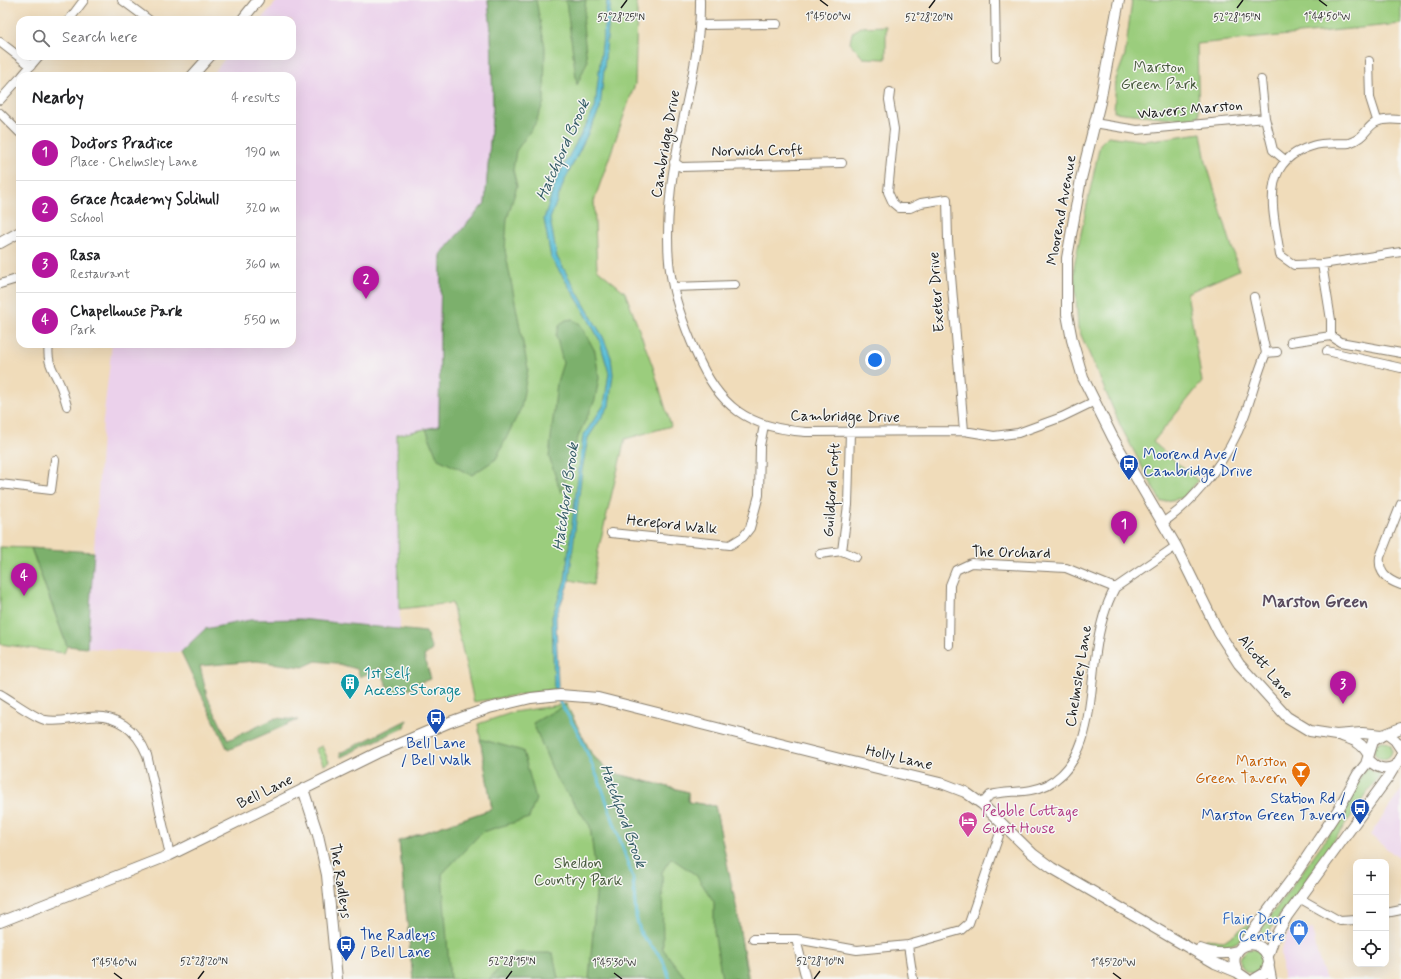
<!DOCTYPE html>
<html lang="en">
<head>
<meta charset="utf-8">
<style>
  :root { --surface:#fff; --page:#f6f6f6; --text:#202124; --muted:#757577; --line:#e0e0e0; --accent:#b5179e }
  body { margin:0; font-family:Mynerve,sans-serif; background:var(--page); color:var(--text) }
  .controls { position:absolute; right:12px; bottom:12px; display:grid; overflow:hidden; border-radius:8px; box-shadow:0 4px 16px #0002 }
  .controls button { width:36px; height:36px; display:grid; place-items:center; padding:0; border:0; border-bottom:1px solid var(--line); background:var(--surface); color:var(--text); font:20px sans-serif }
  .you { position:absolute; left:875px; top:360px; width:14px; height:14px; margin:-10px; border:3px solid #fff; border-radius:50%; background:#1a73e8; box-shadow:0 0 0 6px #1a73e833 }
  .badge { display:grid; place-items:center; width:26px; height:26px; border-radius:50%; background:var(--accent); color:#fff; font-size:13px; font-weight:700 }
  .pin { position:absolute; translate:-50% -33px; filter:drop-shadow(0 1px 2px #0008) }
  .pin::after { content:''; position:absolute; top:21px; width:14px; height:12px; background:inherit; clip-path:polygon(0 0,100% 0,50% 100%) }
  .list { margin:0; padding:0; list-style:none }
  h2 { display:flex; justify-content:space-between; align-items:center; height:52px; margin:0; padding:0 16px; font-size:17px }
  h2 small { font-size:13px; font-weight:400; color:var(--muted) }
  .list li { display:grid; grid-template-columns:26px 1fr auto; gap:12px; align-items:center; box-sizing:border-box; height:56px; padding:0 16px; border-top:1px solid var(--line) }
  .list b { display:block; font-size:15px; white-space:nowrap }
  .list p { margin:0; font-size:13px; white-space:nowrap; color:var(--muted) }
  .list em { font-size:13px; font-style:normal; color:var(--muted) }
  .icon { flex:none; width:22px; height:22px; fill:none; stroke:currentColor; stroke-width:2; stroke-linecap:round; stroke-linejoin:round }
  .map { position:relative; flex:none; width:1401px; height:979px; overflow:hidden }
  .search { position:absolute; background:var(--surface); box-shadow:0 4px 16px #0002; left:16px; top:16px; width:280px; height:44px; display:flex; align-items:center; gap:10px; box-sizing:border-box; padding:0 14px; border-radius:12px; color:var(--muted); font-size:15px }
  .panel { position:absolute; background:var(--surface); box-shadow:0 4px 16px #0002; left:16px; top:72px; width:280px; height:276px; border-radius:12px }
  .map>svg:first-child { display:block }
</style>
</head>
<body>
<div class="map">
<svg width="1401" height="979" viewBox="0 0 1401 979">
  <rect width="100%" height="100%" fill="#f6f6f2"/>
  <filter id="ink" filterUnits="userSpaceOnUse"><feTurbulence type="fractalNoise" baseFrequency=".025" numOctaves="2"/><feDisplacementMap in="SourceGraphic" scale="8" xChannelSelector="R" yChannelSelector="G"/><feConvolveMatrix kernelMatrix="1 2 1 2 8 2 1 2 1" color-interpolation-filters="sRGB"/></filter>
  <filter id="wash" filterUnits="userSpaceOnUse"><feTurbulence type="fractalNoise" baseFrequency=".012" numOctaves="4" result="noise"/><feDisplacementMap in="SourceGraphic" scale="16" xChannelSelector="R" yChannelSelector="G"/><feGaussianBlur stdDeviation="0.9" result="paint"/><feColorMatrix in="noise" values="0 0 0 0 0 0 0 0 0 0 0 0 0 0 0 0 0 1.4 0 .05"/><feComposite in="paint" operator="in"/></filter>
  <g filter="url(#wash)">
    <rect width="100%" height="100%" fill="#f0dcba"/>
    <path fill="#ebd1eb" d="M278 0H488L491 31 493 106 485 203 441 254 439 426 397 436 400 629 300 619 250 620 205 629 181 652H145L87 648 103 421 112 344H292V76H211L227 56H292V20H260Z
      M1401 790V860L1370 835Z
      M1313 929 1317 954 1326 979H1283L1281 950 1288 933Z"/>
    <path fill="#9bcd7d" stroke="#5c744c" d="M488 0H636L637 12 635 84 594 201 597 269 625 292 653 367 671 426 625 439 598 551 593 585 571 580 566 583 553 615 555 689 474 702 452 603 399 609 397 435 439 426 441 254 485 203 493 106 491 31Z
      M1132 0H1401V24L1197 44 1199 121 1114 112 1116 79 1125 55Z
      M886 26V59L863 58 850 43 852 33 860 27Z
      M1201 133 1206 162 1239 270 1187 293 1202 382 1153 442 1198 481 1182 498 1161 502 1121 427 1078 328 1074 266 1100 144 1108 136 1145 141Z
      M0 547 31 548 67 646 64 653 0 644Z
      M566 704 592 755 610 772 688 792V802L715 806 749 979H413L399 841 492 809 478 724 514 712Z
      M1374 750a9 9 0 1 1 18 0a9 9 0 1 1-18 0Z
      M322 746 329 762 324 765 315 749Z
      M1366 767 1373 772 1381 773 1295 897 1273 924 1268 937 1260 931 1332 830Z
      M1250 923C1251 943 1218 952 1203 944V941L1206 939 1224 941Z
      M1240 961a12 12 0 1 1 24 0a12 12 0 1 1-24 0Z"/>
    <path fill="#7cb06c" stroke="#4c6644" d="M488 0H536L545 47 544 102 535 124 516 151 513 170 517 186 507 219 505 250 528 369 521 408 496 459 472 475 438 459 426 429 439 426 441 254 485 203 493 106 491 31Z
      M566 0H586L583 25 587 62 577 85Z
      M572 319 580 324 595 351 599 378 595 400 579 434 561 493 549 457 557 382 563 363 556 335 560 324 566 320Z
      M31 548 94 552 87 648 67 646Z
      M300 619 426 632 432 650 424 656 431 679 413 684 414 688 390 693 380 668 360 677 357 669 335 663 316 661 303 667 256 661 200 666 207 696 228 740 276 718 298 720 228 750 181 652 205 629 250 620Z
      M566 704 592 755 610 772 688 792V802L715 806 737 910 747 979H722L714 931V902L696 875 671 858 662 872 663 949 686 979H589L597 883 590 826 556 778 533 723Z
      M407 720 405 727 341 757 340 753Z
      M480 739 523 751 536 799 529 818 482 832 442 874 450 979H413L399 841 492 809Z
      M514 953H553L558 979H489Z"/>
    <path fill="#57bcd5" stroke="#3a6c78" d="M607 0H611L600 109 564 182 550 219 557 257 603 337 611 357 613 374 609 406 588 438 582 470 569 581 556 617 558 688 554 689 552 617 565 580 583 436 604 405 609 373 599 339 580 304 551 258 544 219 556 180 595 108Z"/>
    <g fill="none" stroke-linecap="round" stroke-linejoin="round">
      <path stroke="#57bcd5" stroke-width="3" d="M556 685 557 697 580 736 602 788 633 878 636 917 641 934 662 958 670 979"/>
    </g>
  </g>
  <g filter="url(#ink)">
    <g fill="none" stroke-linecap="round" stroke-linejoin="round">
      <defs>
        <path id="minor" d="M122 0 149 20
          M700 0C701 55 684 107 675 161 669 193 665 244 671 276 675 303 685 328 696 353 719 407 748 428 806 432L964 431 994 436 1018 433 1062 417 1093 402
          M995 0 996 57
          M69 20 84 0
          M701 25 777 24
          M0 42 31 66
          M1369 61 1370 98 1377 120
          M22 76 39 56
          M1261 80 1265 118
          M890 92 889 100 894 129 888 192 893 203 899 208H910L921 203 947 199 948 240 964 431
          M0 100 20 78
          M0 113 20 133
          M1401 120C1362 116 1374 135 1349 143 1337 144 1323 142 1312 146 1257 162 1274 213 1280 255L1294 265 1322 264 1401 252
          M1094 123 1137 130 1265 118 1273 150 1285 160
          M674 162 681 167 842 163
          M1322 264 1331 320V336
          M0 284 20 278
          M673 287 735 285
          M1254 297 1266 353
          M1291 342 1331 336 1340 342 1401 353
          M49 344C46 364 54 370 61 387 63 393 65 399 67 406
          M1327 351 1401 368
          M1266 353 1277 352
          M0 484 51 490 55 460
          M1401 504 1380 557C1378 573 1387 580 1401 585
          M1162 523C1196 501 1230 455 1244 417 1252 396 1257 374 1266 353
          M611 533 730 545 743 537 750 528 759 495 760 446 764 425
          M842 551 848 505 850 432
          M820 554 842 551 856 557
          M949 645 950 585 956 570 971 563 1066 568 1115 588
          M0 694C11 700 35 718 45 720 59 723 74 718 88 717 116 713 137 730 147 755L170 855
          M982 804 990 795C1009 790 1029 794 1047 785 1093 761 1089 696 1096 652 1099 630 1104 608 1115 588L1176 546
          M1299 898 1340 921 1356 920
          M1386 913 1401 910
          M753 939H796L857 950 908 945 961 930 969 923 1003 824
          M796 939 806 979
          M908 945 913 979
          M1269 963 1272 979"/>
        <path id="tertiary" d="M1119 0 1100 102 1081 179 1067 258V314L1072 340 1083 378 1113 438 1176 546 1219 633 1239 664 1287 717 1310 731 1336 735 1362 733 1383 735
          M242 20 258 0
          M192 76 210 56
          M0 243 20 232
          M1387 734 1395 740 1401 749
          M1342 736C1354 740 1362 743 1368 754
          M1368 759C1376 768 1384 771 1395 766
          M303 789 318 835 327 875 337 979
          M0 922 170 855 377 753 450 722 489 708 531 698 560 695 598 698 848 761 944 784 965 792 982 804 1033 854 1052 868 1215 963 1237 972 1247 979
          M1241 947 1297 872 1338 810 1358 774 1366 764 1373 741 1383 735 1401 728
          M1200 949C1213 954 1224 955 1237 951
          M1268 956 1273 941 1287 916 1389 776 1401 756
          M1237 972C1224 943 1265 932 1269 963L1265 973 1255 979"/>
      </defs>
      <use href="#minor" stroke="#867c6b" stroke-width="10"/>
      <use href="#tertiary" stroke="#867c6b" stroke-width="12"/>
      <use href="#minor" stroke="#fff" stroke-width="8"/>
      <use href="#tertiary" stroke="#fff" stroke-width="10"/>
    </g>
  </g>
  <path fill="none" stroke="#1c1c1c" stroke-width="1.5" d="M820 0 828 6M1319 0 1327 6M621 8 627 0M929 8 935 0M1237 8 1243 0M114 973 122 979M614 973 622 979M1113 973 1121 979M198 979 204 971M506 979 512 971M814 979 820 971"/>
  <defs>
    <symbol id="bus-pin" viewBox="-11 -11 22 30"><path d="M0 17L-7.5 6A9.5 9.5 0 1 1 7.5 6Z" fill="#1a4fb4" stroke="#f6f6f2"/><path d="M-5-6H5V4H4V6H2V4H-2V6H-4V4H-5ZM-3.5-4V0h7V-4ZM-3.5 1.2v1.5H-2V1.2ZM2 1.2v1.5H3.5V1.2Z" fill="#fff"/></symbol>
    <symbol id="building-pin" viewBox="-11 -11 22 30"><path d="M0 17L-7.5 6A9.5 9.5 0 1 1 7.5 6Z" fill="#0f9aa8" stroke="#f6f6f2"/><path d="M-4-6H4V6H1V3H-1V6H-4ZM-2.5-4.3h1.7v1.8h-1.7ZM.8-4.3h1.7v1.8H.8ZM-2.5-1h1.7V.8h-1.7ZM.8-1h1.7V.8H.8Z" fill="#fff"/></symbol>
    <symbol id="bar-pin" viewBox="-11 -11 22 30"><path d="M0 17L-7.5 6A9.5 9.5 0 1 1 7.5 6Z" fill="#e8710a" stroke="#f6f6f2"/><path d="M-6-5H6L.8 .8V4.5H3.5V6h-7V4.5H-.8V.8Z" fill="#fff"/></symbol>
    <symbol id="hotel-pin" viewBox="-11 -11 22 30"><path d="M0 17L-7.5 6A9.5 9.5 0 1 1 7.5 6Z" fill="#d1479c" stroke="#f6f6f2"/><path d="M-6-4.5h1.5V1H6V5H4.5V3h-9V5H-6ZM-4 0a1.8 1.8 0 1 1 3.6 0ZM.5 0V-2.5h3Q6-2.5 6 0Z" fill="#fff"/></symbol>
    <symbol id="shop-pin" viewBox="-11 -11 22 30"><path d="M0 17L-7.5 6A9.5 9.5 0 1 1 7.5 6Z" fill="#3f7fe0" stroke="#f6f6f2"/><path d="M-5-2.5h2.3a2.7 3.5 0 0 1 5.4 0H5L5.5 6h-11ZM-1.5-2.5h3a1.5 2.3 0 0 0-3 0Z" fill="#fff"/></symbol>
  </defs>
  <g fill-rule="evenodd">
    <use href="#bus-pin" x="1118" y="453" width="22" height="30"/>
    <use href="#building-pin" x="339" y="672" width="22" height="30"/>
    <use href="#bus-pin" x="425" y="707" width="22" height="30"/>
    <use href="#bar-pin" x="1290" y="760" width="22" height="30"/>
    <use href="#bus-pin" x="1349" y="797" width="22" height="30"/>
    <use href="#hotel-pin" x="957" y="810" width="22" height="30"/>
    <use href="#shop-pin" x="1288" y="918" width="22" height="30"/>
    <use href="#bus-pin" x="335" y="934" width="22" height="30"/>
  </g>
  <g text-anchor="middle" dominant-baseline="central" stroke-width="3" stroke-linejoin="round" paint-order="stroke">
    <g font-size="15" fill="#485a3e" stroke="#f6f6f2">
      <text x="1159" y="68">Marston<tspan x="1159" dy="17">Green Park</tspan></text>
      <text x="578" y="864">Sheldon<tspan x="578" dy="17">Country Park</tspan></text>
    </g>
    <g font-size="15" fill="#1c1c1c" stroke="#f6f6f2">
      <text transform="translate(1190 110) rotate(-5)">Wavers Marston</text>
      <text transform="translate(666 144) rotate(-80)">Cambridge Drive</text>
      <text transform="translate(757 151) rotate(-1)">Norwich Croft</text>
      <text transform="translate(1062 210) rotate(-80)">Moorend Avenue</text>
      <text transform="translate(937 292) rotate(-94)">Exeter Drive</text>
      <text transform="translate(845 417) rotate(1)">Cambridge Drive</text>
      <text transform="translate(832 490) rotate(-86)">Guildford Croft</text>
      <text transform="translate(672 525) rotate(6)">Hereford Walk</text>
      <text transform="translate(1011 553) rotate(1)">The Orchard</text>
      <text transform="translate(1265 667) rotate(51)">Alcott Lane</text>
      <text transform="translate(1079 676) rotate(-81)">Chelmsley Lane</text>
      <text transform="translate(899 758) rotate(13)">Holly Lane</text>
      <text transform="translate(265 792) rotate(-26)">Bell Lane</text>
      <text transform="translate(340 881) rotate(81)">The Radleys</text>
    </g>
    <g font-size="15" fill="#164399" stroke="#f6f6f2" text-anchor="start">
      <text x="1143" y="455">Moorend Ave /<tspan x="1143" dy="17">Cambridge Drive</tspan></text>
      <text x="436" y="744" text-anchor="middle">Bell Lane<tspan x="436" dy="17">/ Bell Walk</tspan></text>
      <text x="1346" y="799" text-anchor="end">Station Rd /<tspan x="1346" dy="17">Marston Green Tavern</tspan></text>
      <text x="360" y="936">The Radleys<tspan x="360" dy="17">/ Bell Lane</tspan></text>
    </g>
    <g font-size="15" fill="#0d838f" stroke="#f6f6f2" text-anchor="start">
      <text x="364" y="674">1st Self<tspan x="364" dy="17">Access Storage</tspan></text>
    </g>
    <g font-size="15" fill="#c56008" stroke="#f6f6f2" text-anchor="end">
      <text x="1287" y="762">Marston<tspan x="1287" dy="17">Green Tavern</tspan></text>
    </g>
    <g font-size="15" fill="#b23c85" stroke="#f6f6f2" text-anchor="start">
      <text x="982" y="812">Pebble Cottage<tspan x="982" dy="17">Guest House</tspan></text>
    </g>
    <g font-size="15" fill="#366cbe" stroke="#f6f6f2" text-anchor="end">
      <text x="1285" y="920">Flair Door<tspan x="1285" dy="17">Centre</tspan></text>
    </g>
    <g font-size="16" font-style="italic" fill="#345c66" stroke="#f6f6f2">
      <text transform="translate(563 150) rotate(-66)">Hatchford Brook</text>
      <text transform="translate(566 497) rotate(-82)">Hatchford Brook</text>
      <text transform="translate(623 816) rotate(70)">Hatchford Brook</text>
    </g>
    <g font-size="17" font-weight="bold" fill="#594b5e" stroke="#f6f6f2">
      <text x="1315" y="602">Marston Green</text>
    </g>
  </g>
  <g font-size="10" text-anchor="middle" fill="#1c1c1c" stroke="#f6f6f2" stroke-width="3" stroke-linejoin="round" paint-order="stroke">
    <text x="1327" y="20">1°44'50"W</text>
    <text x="828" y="20">1°45'00"W</text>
    <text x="621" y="21">52°28'25"N</text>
    <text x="929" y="21">52°28'20"N</text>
    <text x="1237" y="21">52°28'15"N</text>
    <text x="204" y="965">52°28'20"N</text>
    <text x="512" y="965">52°28'15"N</text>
    <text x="820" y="965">52°28'10"N</text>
    <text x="114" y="966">1°45'40"W</text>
    <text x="614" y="966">1°45'30"W</text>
    <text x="1113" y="966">1°45'20"W</text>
  </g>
</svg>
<div class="controls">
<button>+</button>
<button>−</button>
<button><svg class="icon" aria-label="locate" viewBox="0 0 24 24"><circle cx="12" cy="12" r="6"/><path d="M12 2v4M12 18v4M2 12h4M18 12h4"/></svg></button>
</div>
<div class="you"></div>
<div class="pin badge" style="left:1124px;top:544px">1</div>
<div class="pin badge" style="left:366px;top:299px">2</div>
<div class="pin badge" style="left:1343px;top:704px">3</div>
<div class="pin badge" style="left:24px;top:596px">4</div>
<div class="search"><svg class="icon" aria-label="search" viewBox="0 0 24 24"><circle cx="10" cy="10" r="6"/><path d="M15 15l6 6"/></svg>Search here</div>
<section class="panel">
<h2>Nearby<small>4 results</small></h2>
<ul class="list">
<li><span class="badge">1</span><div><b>Doctors Practice</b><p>Place · Chelmsley Lane</p></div><em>190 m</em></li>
<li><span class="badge">2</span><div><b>Grace Academy Solihull</b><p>School</p></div><em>320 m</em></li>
<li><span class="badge">3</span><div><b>Rasa</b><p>Restaurant</p></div><em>360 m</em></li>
<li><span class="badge">4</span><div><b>Chapelhouse Park</b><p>Park</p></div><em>550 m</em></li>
</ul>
</section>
</div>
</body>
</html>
